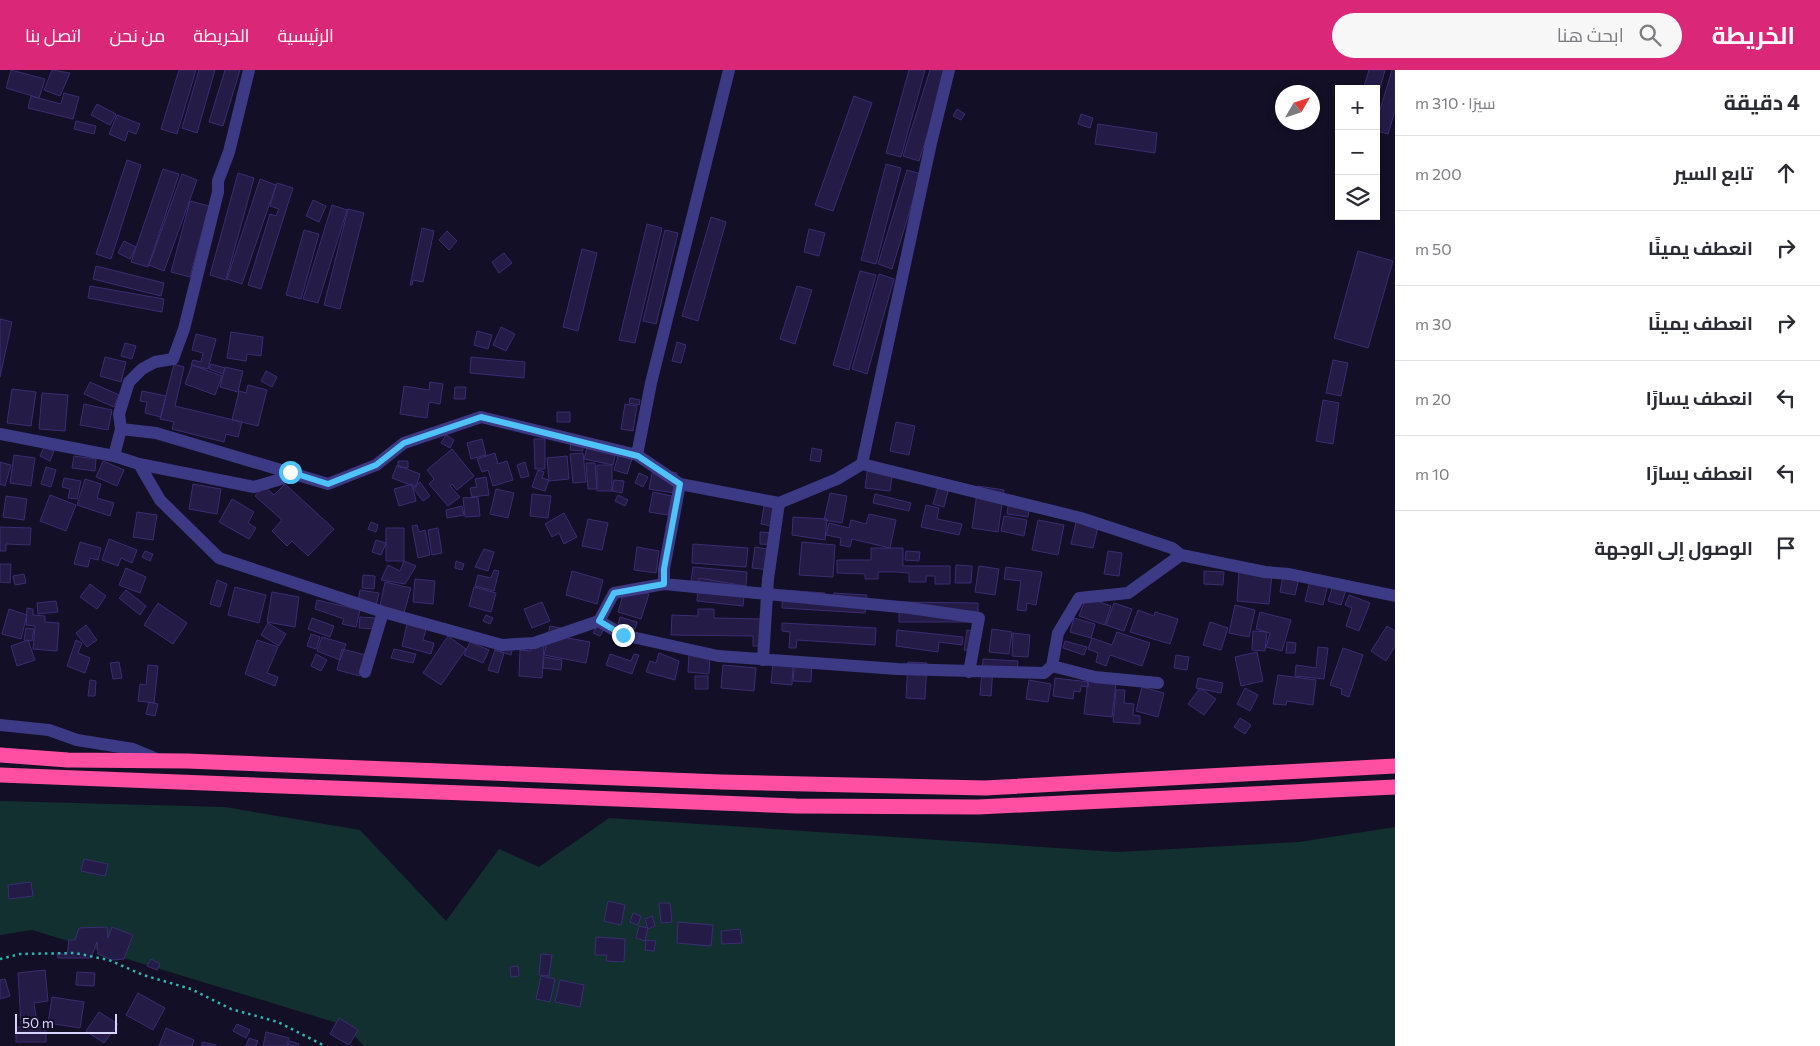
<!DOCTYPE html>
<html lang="ar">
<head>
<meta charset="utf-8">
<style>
  :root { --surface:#fff; --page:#f7f7f7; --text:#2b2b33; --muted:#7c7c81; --line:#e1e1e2; --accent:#db2777 }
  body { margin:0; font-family:Commissioner,Cairo,sans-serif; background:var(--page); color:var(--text); direction:rtl }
  .controls { position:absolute; right:15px; top:15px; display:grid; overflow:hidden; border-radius:0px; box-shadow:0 2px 8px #0003 }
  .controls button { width:45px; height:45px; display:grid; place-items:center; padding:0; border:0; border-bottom:1px solid var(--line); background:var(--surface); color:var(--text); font:25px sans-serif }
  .compass { position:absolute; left:1275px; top:15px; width:45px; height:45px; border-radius:50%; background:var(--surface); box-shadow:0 2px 8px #0003; rotate:51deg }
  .scale { position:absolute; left:15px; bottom:12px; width:102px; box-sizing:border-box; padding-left:5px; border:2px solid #d9d4ff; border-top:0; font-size:14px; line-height:18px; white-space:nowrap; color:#d9d4ff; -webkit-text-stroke:4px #130f26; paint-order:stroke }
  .stop { position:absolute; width:15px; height:15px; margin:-11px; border:4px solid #4fc3f7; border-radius:50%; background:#fff }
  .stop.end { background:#4fc3f7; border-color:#fff; box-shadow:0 1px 5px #0008 }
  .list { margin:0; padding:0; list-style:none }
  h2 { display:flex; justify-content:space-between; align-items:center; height:65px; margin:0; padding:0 20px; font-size:21px }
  h2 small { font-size:16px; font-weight:400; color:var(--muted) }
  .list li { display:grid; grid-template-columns:32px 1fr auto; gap:15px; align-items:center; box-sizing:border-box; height:75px; padding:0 20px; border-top:1px solid var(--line) }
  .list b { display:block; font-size:19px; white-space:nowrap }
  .list em { font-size:16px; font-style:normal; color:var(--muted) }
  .icon { flex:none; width:28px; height:28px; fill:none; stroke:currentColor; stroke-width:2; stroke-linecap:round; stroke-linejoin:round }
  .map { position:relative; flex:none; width:1395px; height:976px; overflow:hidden; direction:ltr }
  header { display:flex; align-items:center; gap:30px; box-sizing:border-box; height:70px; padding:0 25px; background:var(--accent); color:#fff }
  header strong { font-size:24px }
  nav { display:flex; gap:28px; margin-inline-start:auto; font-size:18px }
  .search { width:350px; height:45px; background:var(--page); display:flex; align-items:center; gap:12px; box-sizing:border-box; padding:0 18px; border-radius:28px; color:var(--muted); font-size:19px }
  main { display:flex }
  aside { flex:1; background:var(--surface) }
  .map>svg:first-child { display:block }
</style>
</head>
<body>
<header>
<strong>الخريطة</strong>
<div class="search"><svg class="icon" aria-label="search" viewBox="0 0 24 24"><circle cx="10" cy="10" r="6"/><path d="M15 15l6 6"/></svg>ابحث هنا</div>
<nav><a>الرئيسية</a><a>الخريطة</a><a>من نحن</a><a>اتصل بنا</a></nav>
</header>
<main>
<aside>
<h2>4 دقيقة<small>سيرًا · 310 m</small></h2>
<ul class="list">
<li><svg class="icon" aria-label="ahead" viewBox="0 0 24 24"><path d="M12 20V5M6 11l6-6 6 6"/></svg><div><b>تابع السير</b></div><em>200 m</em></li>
<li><svg class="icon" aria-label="right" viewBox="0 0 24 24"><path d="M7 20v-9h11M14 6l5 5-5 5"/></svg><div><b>انعطف يمينًا</b></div><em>50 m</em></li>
<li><svg class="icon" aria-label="right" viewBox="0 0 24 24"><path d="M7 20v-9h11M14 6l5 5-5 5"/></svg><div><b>انعطف يمينًا</b></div><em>30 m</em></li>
<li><svg class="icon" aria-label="left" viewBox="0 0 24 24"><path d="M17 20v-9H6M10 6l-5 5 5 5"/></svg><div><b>انعطف يسارًا</b></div><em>20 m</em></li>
<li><svg class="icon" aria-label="left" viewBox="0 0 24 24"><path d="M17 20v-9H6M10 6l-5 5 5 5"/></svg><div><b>انعطف يسارًا</b></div><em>10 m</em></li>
<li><svg class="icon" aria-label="arrive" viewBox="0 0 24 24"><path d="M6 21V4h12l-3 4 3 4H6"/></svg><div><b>الوصول إلى الوجهة</b></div></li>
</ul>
</aside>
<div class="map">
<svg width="1395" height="976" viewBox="0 0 1395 976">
  <rect width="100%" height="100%" fill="#130f26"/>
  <path fill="#12302f" d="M0 731 225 737 360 760 446 851 499 779 539 797 609 748 1117 782 1299 772 1395 757V976H364L344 955 32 860 0 865Z"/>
  <path fill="#241b47" stroke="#3b2d73" d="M11 0 45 9 39 28 6 18Z
    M52 0 70 3 60 26 44 20Z
    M179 0H196L177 64 161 59Z
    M199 0H215L197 63 182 58Z
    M225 0H240L223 56 209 52Z
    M909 0H925L901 87 886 83Z
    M930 0H948L919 91 903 86Z
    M1369 0H1385L1376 33V19H1363Z
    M1392 0H1395V41L1388 64 1376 61V53Z
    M64 23 79 27 73 49 28 38 31 26 61 34Z
    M854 26 872 33 833 141 815 135Z
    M97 34 116 44 110 55 91 45Z
    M957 39 965 44 961 50 953 46Z
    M1081 44 1093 48 1090 58 1078 54Z
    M117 45 140 54 136 64 128 61 125 71 109 64Z
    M76 51 96 56 94 64 74 59Z
    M1098 54 1157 63 1155 83 1095 74Z
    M127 90 141 95 111 189 96 184Z
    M886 94 901 98 876 194 861 190Z
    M163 99 179 104 148 197 131 192Z
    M907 100 921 104 892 199 878 194Z
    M238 103 254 108 226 210 210 205Z
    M182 104 197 110 164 201 149 195Z
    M260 109 276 115 242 214 227 209Z
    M277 113 293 118 261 219 248 215 270 144 276 146 279 139 270 136Z
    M313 130 326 136 319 152 306 146Z
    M190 131 209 136 190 207 171 202Z
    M332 135 347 140 318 233 303 229Z
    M348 139 364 143 340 239 324 235Z
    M711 147 726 152 698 251 682 246Z
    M647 154 662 158 635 273 619 270Z
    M422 158 434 161 423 212 413 210 412 215H410Z
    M809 159 825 163 819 186 804 182Z
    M304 160 319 164 301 229 286 225Z
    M665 160 678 163 656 254 643 251Z
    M447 161 457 171 449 180 439 170Z
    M124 171 136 177 130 189 118 183Z
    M582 179 597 183 578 261 563 257Z
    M1358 181 1393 191 1368 278 1334 268Z
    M504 183 512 193 499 203 492 192Z
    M96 196 164 213 161 226 93 209Z
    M860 201 876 205 849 300 833 295Z
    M879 204 894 209 867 304 852 299Z
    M90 216 164 229 162 242 88 228Z
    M797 216 812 220 795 274 780 269Z
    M0 249 12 252 0 307Z
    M501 257 515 264 506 281 493 275Z
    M477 261 492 265 488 279 474 275Z
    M231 262 263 267 261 286 247 284 246 291 227 288Z
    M196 264 216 269 208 299 191 295 193 290 201 292 203 283 192 280Z
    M677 272 686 275 681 293 672 291Z
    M125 273 136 276 132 289 121 286Z
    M105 287 126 292 121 312 100 306Z
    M471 287 525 292 524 308 470 303Z
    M1333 290 1348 293 1341 326 1326 323Z
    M174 294 184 297 175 336 242 352 238 367 226 364 224 372 172 359 174 352 160 349Z
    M211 294 225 298 223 304 209 299Z
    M192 295 222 306 215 325 185 314Z
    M225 297 243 301 238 322 220 317Z
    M266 301 277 307 272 317 261 311Z
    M90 312 119 325 114 337 84 324Z
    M430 312 443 314 440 334 429 332 427 348 400 344 404 316 429 320Z
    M248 315 267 320 258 356 232 350 239 321 246 323Z
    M455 317H466L465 329H454Z
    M12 319 36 322 31 356 7 353Z
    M142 321 166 326 161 347 145 343 147 332 140 331Z
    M42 323 68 325 65 361 39 359Z
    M630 328 640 330 639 335 629 333Z
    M1323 330 1339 333 1333 374 1316 371Z
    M84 334 112 340 108 360 80 355Z
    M625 334 637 336 633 361 621 359Z
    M557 342H570V352H557Z
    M896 352 915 356 909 385 890 381Z
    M446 365 454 370 450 378 441 373Z
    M482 369 486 385 471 389 467 373Z
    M534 369H545V399H535Z
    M589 370 617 377 613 395 584 389Z
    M571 373 583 374V381L570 380Z
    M621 376 635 380 627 404 614 400Z
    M44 377 54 381 50 391 40 386Z
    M812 378 822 380 820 392 810 390Z
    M452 379 474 406 457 420 452 414 450 416 460 427 448 436 429 414 434 409 427 400Z
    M495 383 498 394 507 391 513 410 493 416 488 400 482 402 477 389Z
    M583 383 586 412 573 413 570 384Z
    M14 385 35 388 31 416 10 413Z
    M74 386 96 389 95 401 72 398Z
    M567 386 569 409 549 411 547 388Z
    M103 391 124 400 117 416 96 407Z
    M398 391H408V398L398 397Z
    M0 392 11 395 5 416 0 414Z
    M525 392 529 406 521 408 517 395Z
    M586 393H595L597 419H588Z
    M397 395 420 404 416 417 392 408Z
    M597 395H612V421H597Z
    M868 396 893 400 890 421 865 418Z
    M46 397 56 400 51 417 41 414Z
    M653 399 677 403 674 423 649 419Z
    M538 400 544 402 542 408 549 410 545 421 532 417Z
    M639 403 648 407 643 417 635 413Z
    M486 407 489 425 472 427 470 418 477 417 475 409Z
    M64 408 81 411 77 429 68 428 70 419 62 417Z
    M85 409 101 414 97 428 114 433 110 446 77 435Z
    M614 410 624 411 622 423 612 421Z
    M940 410 950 413 944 437 933 434Z
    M420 412 430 426 423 431 413 418Z
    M193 414 221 419 217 444 189 439Z
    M285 414 334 459 308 486 292 471 287 476 272 461 282 450 255 426 264 416 274 425Z
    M412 414 416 431 399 436 394 419Z
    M978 416 1004 420 998 462 972 458Z
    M496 419 514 423 508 448 490 444Z
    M653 422 672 426 668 445 649 442Z
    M830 423 847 426 842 453 824 450Z
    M532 424 551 426 548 448 530 446Z
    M875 424 911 433 909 441 873 433Z
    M50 425 76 435 66 461 40 451Z
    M618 425 628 430 625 436 615 431Z
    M6 426 27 429 24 450 3 447Z
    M478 427 480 446 465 447 463 428Z
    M232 429 254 442 248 453 256 458 249 469 219 452Z
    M1009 429 1030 432 1028 447 1007 444Z
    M926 435 939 438 937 449 962 454 959 465 921 457Z
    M462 436 464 445 447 448 446 440Z
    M764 436 781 439 777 457 761 454Z
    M137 442 157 445 153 470 133 467Z
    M564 443 577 467 564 474 559 463 552 467 545 454Z
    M869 444 896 450 890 478 852 469 850 477 840 475 841 468 826 465 829 453 849 458 851 450 866 454Z
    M1004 446 1027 450 1024 466 1001 461Z
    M793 447 827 449 825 470 792 465Z
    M1077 448 1099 453 1093 478 1071 474Z
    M588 449 608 453 602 480 582 476Z
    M1038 450 1064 455 1058 485 1032 480Z
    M371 452 378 455 376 462 368 459Z
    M417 455 419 462 425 460 430 485 418 488 412 456Z
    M0 457 31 458 30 475 6 474V481H0Z
    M386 458H404V491H386Z
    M438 458 442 483 432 485 428 460Z
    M760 462 775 463V475L760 474Z
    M109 469 137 480 132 493 121 488 118 496 102 490Z
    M376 470 386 473 381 485 372 482Z
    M80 472 101 478 98 490 90 488 88 497 74 494Z
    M802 472 835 475 833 507 799 505Z
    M693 474 748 478 746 497 692 493Z
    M637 477 659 481 656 503 634 500Z
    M755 477 773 480 770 500 752 498Z
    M871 478H903V496H950V514H935V506H926V512H909V503L896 502H878V509H865V504L837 503V490H871Z
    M484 479 494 482 488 501 475 497Z
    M145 481 153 484 150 491 142 487Z
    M906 481 920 482 919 491 905 490Z
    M1108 481 1122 483 1119 506 1104 504Z
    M404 491 416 496 405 514 381 510 388 495 400 501Z
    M456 491 464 494 462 500 455 498Z
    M0 494H11L10 513 0 512Z
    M956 495 972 496 971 513H955Z
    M979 496 999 499 995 525 975 522Z
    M693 497 747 502 746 516 691 511Z
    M1006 497 1042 502 1036 535 1027 533 1026 541 1017 540 1021 511 1004 509Z
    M126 498 146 507 140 523 119 515Z
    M494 500 499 501 494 521 475 516 478 505 491 508Z
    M1284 500 1300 504 1295 525 1280 522Z
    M572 501 603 510 597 534 566 525Z
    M1204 501 1224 502 1223 515 1204 514Z
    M1239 501 1272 504 1269 534 1237 531Z
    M24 504 26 513 15 515 13 506Z
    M363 505 375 506 374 519 362 518Z
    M1311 506 1329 510 1323 535 1305 531Z
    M699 508 745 516 743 536 697 531Z
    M415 509 435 511 433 534 413 532Z
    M217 510 227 514 220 537 210 534Z
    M385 512 411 518 404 543 379 540Z
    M1334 513 1347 517 1341 535 1328 531Z
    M90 514 106 526 97 539 80 527Z
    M235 517 266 525 259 553 228 545Z
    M474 517 496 523 491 542 469 536Z
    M625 517 649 524 641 549 618 542Z
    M126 520 146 536 140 545 119 528Z
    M360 520 379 523 376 536 358 532Z
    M783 520 825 523V529L833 530 834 523 867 525 865 543 782 538Z
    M272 522 299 527 295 557 267 552Z
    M1349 525 1370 533 1359 561 1346 556 1352 538 1345 535Z
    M1086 527 1111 536 1105 555 1079 546Z
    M317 530 360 540 356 557 342 554 344 549 315 539Z
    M56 531 58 542 38 544 37 533Z
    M542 532 550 551 532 558 524 539Z
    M899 532 978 533V552H899Z
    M158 533 187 553 173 574 144 555Z
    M1114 533 1132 539 1124 561 1106 555Z
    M1235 535 1255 540 1249 567 1229 563Z
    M27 538 33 539V545L45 546V552L59 553 57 581 33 579 35 556 26 555Z
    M9 539 27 545 21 569 2 564Z
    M698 539H714V548L763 549 762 576H753V566L671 565 672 545 698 546Z
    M1138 540 1154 546 1155 542 1178 549 1170 574 1130 562Z
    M1260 542 1291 550 1282 581 1266 577 1270 563 1256 559Z
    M486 545 493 548 490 554 483 551Z
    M360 547 377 548V559L359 558Z
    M620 547 637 552 635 559 618 554Z
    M312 548 334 556 330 567 308 559Z
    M601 548 608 552 600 566 593 563Z
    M1074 548 1095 554 1091 568 1070 562Z
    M1210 552 1228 558 1221 580 1203 575Z
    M268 553 286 564 279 576 261 565Z
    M782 553 876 558 875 575 797 570 796 578H789L790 562 782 561Z
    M407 554 426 559 423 570 434 573 431 584 402 576Z
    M86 555 97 570 87 577 76 563Z
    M550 556 570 560 568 568 590 572 586 593 544 585Z
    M1387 556 1395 561V576L1386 591 1371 581Z
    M26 558 34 559 32 571 24 570Z
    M992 559 1012 562 1009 584 989 582Z
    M897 560 963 567 962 575 939 572 938 582 896 576Z
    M967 560 975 561 972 581 964 580Z
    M1253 561 1267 562 1265 581 1252 580Z
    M1117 562 1150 573 1142 596 1110 585 1106 596 1096 592 1098 583 1088 579 1092 568 1112 575Z
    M1013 563 1030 565 1028 587 1012 586Z
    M311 564 320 567 316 579 307 576Z
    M448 566 466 579 441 615 423 603Z
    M322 567 346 574 340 590 317 581Z
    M28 570 35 590 17 596 11 576Z
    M76 570 82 573 78 583 90 588 85 603 67 596Z
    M257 570 278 577 267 603 278 607 275 616 245 604Z
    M1065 571 1087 577 1084 585 1063 578Z
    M470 572 489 580 483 593 464 585Z
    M498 572 513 577 511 585 495 580Z
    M1287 572 1296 573 1295 583H1286Z
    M531 573 544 574 542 608 519 606 520 580 531 581Z
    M1318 577 1328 578 1324 609 1295 606 1296 595 1316 598Z
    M1343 578 1363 585 1349 627 1341 624 1342 619 1330 615Z
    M342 579 366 585 360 606 337 600Z
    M394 579 416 584 413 593 391 588Z
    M495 580 504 583 498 603 488 600Z
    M1257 582 1263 611 1241 616 1235 587Z
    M659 583 679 591 675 610 646 602 650 591 656 593Z
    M689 583 710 585 709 604 688 602Z
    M316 584 327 590 321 601 311 596Z
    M610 584 631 591 634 584 639 585 632 604 606 595Z
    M1176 585 1189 587 1187 600 1174 598Z
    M544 587 562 590 561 600 543 598Z
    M795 587 812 589 811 612 793 611Z
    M983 589 1018 591 1017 600 993 599 991 626 980 625Z
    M119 592 122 608 113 609 110 593Z
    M908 592 927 593 925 629 906 628Z
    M773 593 793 594 792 615 771 613Z
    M148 595 158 596 154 633 138 631 140 614 146 615Z
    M723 595 756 598 754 621 721 618Z
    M1278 605 1316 610 1313 635 1287 631 1286 635 1273 634Z
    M695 606H708V619H695Z
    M1055 608 1089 612 1088 617 1081 616 1080 622 1074 621 1073 629 1053 626Z
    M1198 608 1223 613 1221 623 1196 618Z
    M1088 609 1116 613 1112 647 1084 644Z
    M90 610 96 611 95 626H88Z
    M1029 610 1051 614 1048 632 1026 629Z
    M1142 617 1164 623 1158 647 1136 641Z
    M1200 618 1216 629 1204 645 1188 634Z
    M1245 618 1258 625 1250 641 1237 634Z
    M1116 620H1125L1124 633 1134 634 1133 645 1140 646V654L1113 652Z
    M149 632 158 634 155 646 146 644Z
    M1240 648 1251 655 1245 664 1234 657Z
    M84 789 108 794 105 806 81 801Z
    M31 812 33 826 9 829 8 815Z
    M608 831 625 835 621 855 604 851Z
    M659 833H670L672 852 661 853Z
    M633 843 641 846 638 855 630 852Z
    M652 846 655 856 648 859 645 849Z
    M678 852 713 855 711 876 677 873Z
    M639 856 648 858 645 871 636 868Z
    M107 857 108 868 112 857 133 865 124 889 112 890 98 884 97 872 91 888H58L57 883 67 885 69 870H75L79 858Z
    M740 859 742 873 722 874 721 861Z
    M596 867 625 869 624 892 606 891 607 885H595Z
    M646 870 656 871 654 881 645 880Z
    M541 884 552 885 549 906 539 905Z
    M151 889 160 894 157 900 147 896Z
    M518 896 519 906 511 907 510 897Z
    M45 900 48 931 34 933 37 953 21 955 18 903Z
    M77 902 95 903 94 916 76 915Z
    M541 906 555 909 550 932 536 929Z
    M5 909 10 926 0 929V910Z
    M560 910 584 915 580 937 555 932Z
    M138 923 165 938 153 960 126 945Z
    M52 927 84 932 80 958 48 953Z
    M99 942 118 954 104 973 86 961Z
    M339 948 358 960 349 975 330 964Z
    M237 954 250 960 246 968 233 961Z
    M16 957H46V972H16Z
    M166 958 194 970 192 976H159Z
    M266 962 289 968 287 976H263Z
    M249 968 258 971 256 976H246Z
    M290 971 299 974 298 976H288Z
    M202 972 216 975V976H202Z"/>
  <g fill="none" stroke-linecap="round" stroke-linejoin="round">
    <path stroke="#2fb8b0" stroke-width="2.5" stroke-dasharray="2.5 4" stroke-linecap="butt" d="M0 889 20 884 75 883 109 890 143 905 191 919 231 939 278 952 325 976"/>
    <path stroke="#3d3a85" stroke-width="12" d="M121 359 156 363 328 414 376 395 404 373 481 347 637 385 680 414 779 433 837 409 862 394 1081 448 1172 478 1181 485 1265 502 1289 504 1395 526
      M0 364 114 386 139 394 160 430 219 488 383 542 502 575 534 573 599 551 614 523 664 514 910 538 979 548 969 602
      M637 385 651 313 729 0
      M114 386 121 359 119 344 129 312 142 299 155 292 173 289 184 259 218 122V111L229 82 249 0
      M139 394 254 417 281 409 290 402
      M862 394 931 73 949 0
      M664 514V499L680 414
      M599 551 623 565 718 586 897 599 1044 603 1052 596 1058 563 1079 528 1128 523 1181 485
      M763 590 768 509 779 433
      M1052 596 1095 607 1158 613
      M365 602 383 542
      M0 655 49 660 77 670 133 679 157 689"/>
    <path stroke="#ff4fa3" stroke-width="15" d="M0 685 68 690 187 691 721 712 985 718 1395 696
      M0 705 796 736 978 737 1395 717"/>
  </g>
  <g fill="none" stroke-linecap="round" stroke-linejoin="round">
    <path stroke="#4fc3f7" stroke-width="6" d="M290 402 328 414 376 395 404 373 481 347 638 386 680 414 664 499V514L614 523 599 551 623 565"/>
  </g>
</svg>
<div class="controls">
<button>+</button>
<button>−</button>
<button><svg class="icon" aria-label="layers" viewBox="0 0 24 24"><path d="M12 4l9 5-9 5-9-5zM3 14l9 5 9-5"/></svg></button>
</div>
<svg class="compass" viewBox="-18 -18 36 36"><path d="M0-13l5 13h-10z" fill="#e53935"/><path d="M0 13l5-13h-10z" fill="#7c7c81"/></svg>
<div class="scale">50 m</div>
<div class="stop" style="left:290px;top:402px"></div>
<div class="stop end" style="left:623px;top:565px"></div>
</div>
</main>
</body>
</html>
